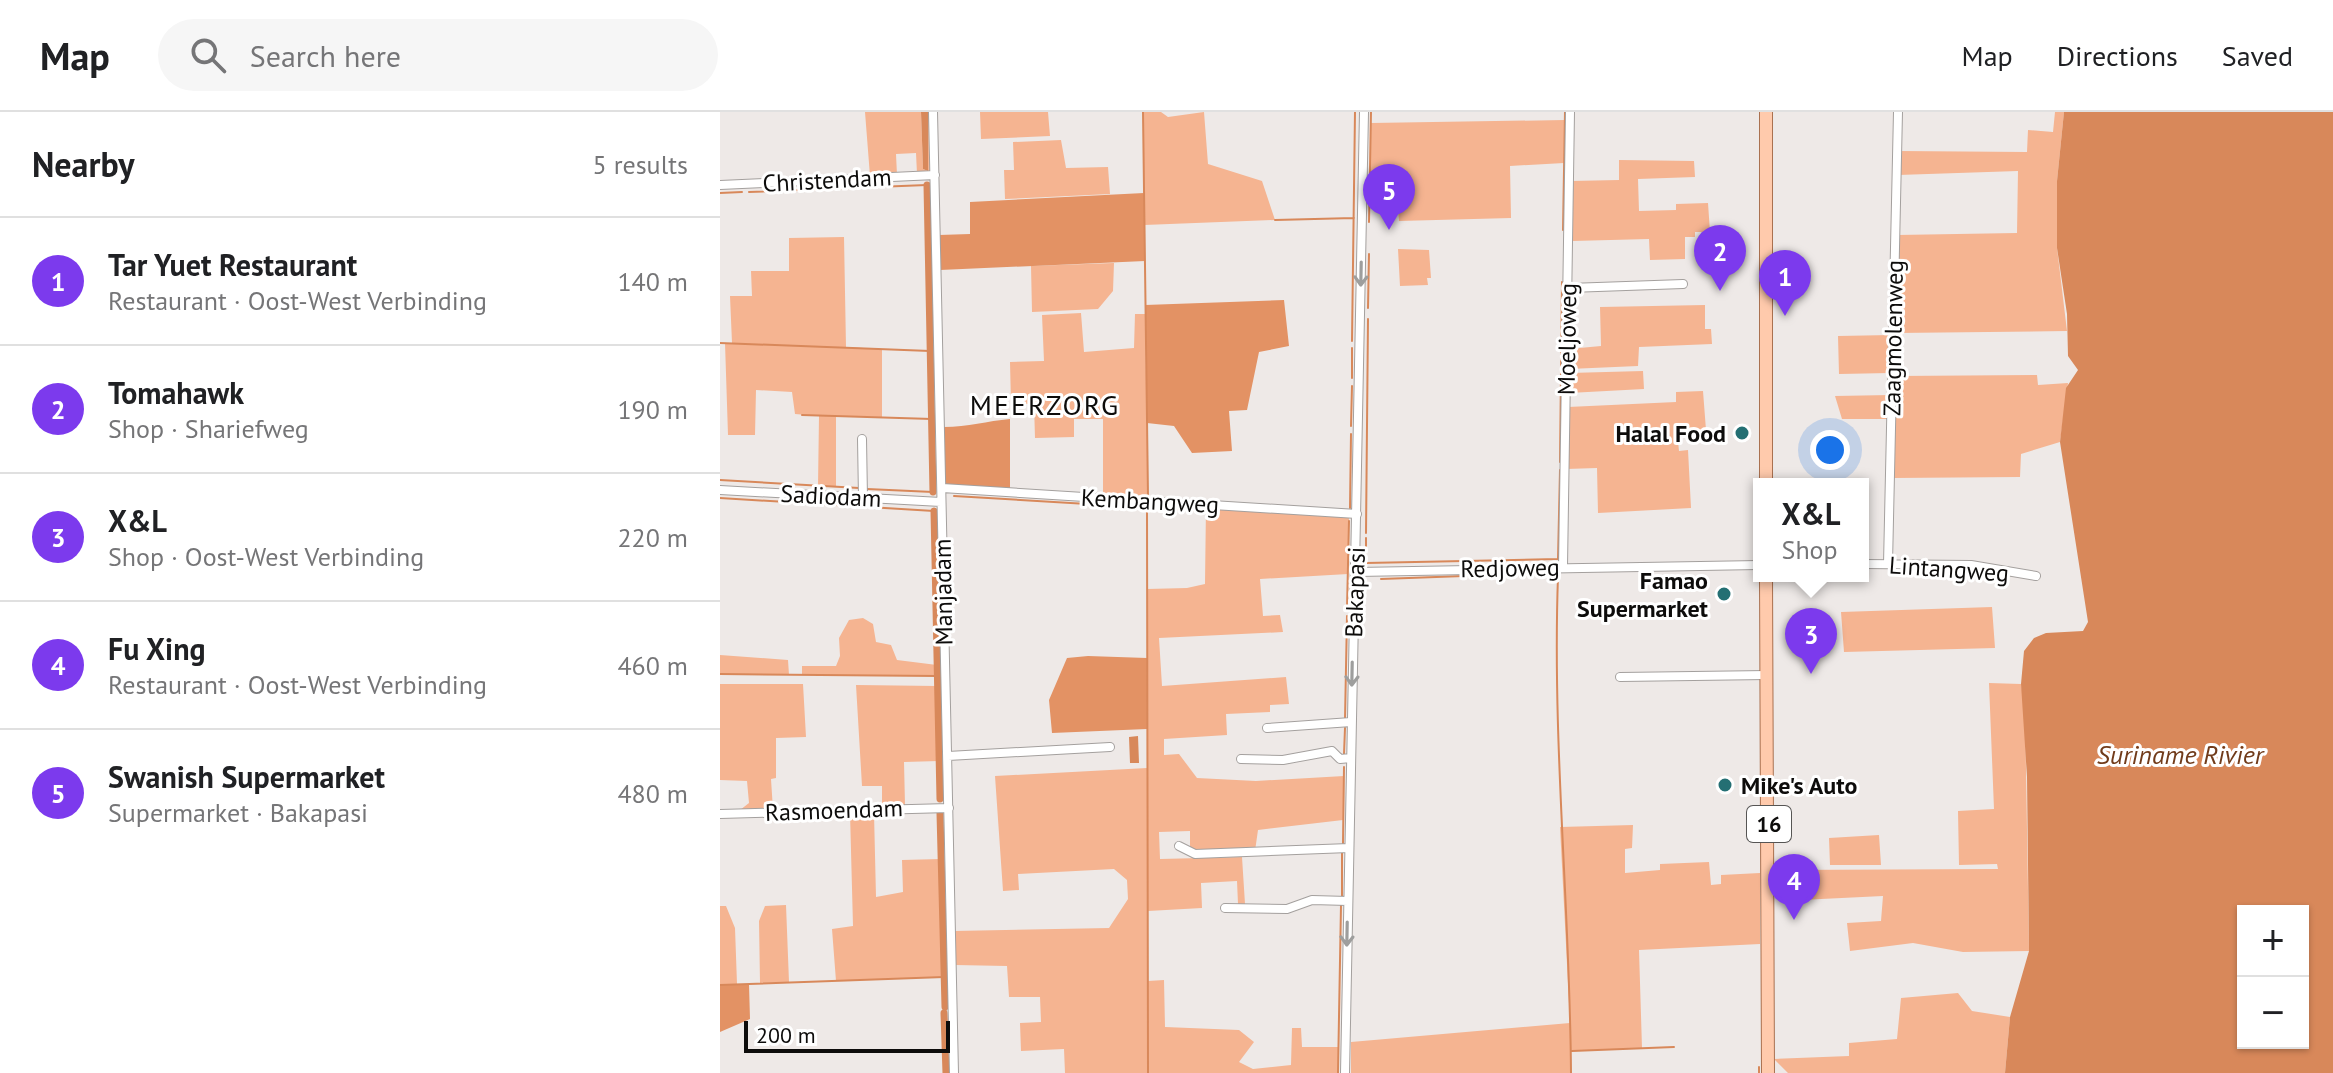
<!DOCTYPE html>
<html lang="en">
<head>
<meta charset="utf-8">
<style>
  :root { --surface:#fff; --page:#f6f6f6; --text:#202124; --muted:#757577; --line:#e0e0e0; --accent:#7c3aed }
  body { margin:0; font-family:"PT Sans",sans-serif; background:var(--page); color:var(--text) }
  .controls { position:absolute; right:24px; bottom:24px; display:grid; overflow:hidden; border-radius:0px; box-shadow:0 2px 6px #0004 }
  .controls button { width:72px; height:72px; display:grid; place-items:center; padding:0; border:0; border-bottom:2px solid var(--line); background:var(--surface); color:var(--text); font:40px sans-serif }
  .scale { position:absolute; left:24px; bottom:20px; width:206px; box-sizing:border-box; padding-left:8px; border:4px solid #0d0c0b; border-top:0; font-size:22px; line-height:28px; white-space:nowrap; color:#0d0c0b; -webkit-text-stroke:6px #fff; paint-order:stroke }
  .you { position:absolute; left:1110px; top:338px; width:28px; height:28px; margin:-20px; border:6px solid #fff; border-radius:50%; background:#1a73e8; box-shadow:0 0 0 12px #1a73e833 }
  .badge { display:grid; place-items:center; width:52px; height:52px; border-radius:50%; background:var(--accent); color:#fff; font-size:26px; font-weight:700 }
  .pin { position:absolute; translate:-50% -66px; filter:drop-shadow(0 2px 4px #0008) }
  .pin::after { content:''; position:absolute; top:42px; width:28px; height:24px; background:inherit; clip-path:polygon(0 0,100% 0,50% 100%) }
  .popup { position:absolute; left:1033px; top:366px; width:116px; height:104px; box-sizing:border-box; display:grid; place-content:center; border-radius:0px; background:var(--surface); filter:drop-shadow(0 2px 6px #0005); font-size:26px; white-space:nowrap; color:var(--muted) }
  .popup b { font-size:30px; color:var(--text) }
  .popup::after { content:''; position:absolute; left:50%; top:100%; margin-left:-16px; border:16px solid transparent; border-top-color:var(--surface) }
  .list { margin:0; padding:0; list-style:none }
  h2 { display:flex; justify-content:space-between; align-items:center; height:104px; margin:0; padding:0 32px; font-size:34px }
  h2 small { font-size:26px; font-weight:400; color:var(--muted) }
  .list li { display:grid; grid-template-columns:52px 1fr auto; gap:24px; align-items:center; box-sizing:border-box; height:128px; padding:0 32px; border-top:2px solid var(--line) }
  .list b { display:block; font-size:30px; white-space:nowrap }
  .list p { margin:0; font-size:26px; white-space:nowrap; color:var(--muted) }
  .list em { font-size:26px; font-style:normal; color:var(--muted) }
  .icon { flex:none; width:44px; height:44px; fill:none; stroke:currentColor; stroke-width:2; stroke-linecap:round; stroke-linejoin:round }
  .map { position:relative; flex:none; width:1613px; height:961px; overflow:hidden }
  header { display:flex; align-items:center; gap:48px; box-sizing:border-box; height:112px; padding:0 40px; background:var(--surface); border-bottom:2px solid var(--line) }
  header strong { font-size:38px }
  nav { display:flex; gap:44px; margin-inline-start:auto; font-size:28px }
  .search { width:560px; height:72px; background:var(--page); display:flex; align-items:center; gap:20px; box-sizing:border-box; padding:0 28px; border-radius:44px; color:var(--muted); font-size:30px }
  main { display:flex }
  aside { flex:1; background:var(--surface) }
  .map>svg:first-child { display:block }
</style>
</head>
<body>
<header>
<strong>Map</strong>
<div class="search"><svg class="icon" aria-label="search" viewBox="0 0 24 24"><circle cx="10" cy="10" r="6"/><path d="M15 15l6 6"/></svg>Search here</div>
<nav><a>Map</a><a>Directions</a><a>Saved</a></nav>
</header>
<main>
<aside>
<h2>Nearby<small>5 results</small></h2>
<ul class="list">
<li><span class="badge">1</span><div><b>Tar Yuet Restaurant</b><p>Restaurant · Oost-West Verbinding</p></div><em>140 m</em></li>
<li><span class="badge">2</span><div><b>Tomahawk</b><p>Shop · Shariefweg</p></div><em>190 m</em></li>
<li><span class="badge">3</span><div><b>X&amp;L</b><p>Shop · Oost-West Verbinding</p></div><em>220 m</em></li>
<li><span class="badge">4</span><div><b>Fu Xing</b><p>Restaurant · Oost-West Verbinding</p></div><em>460 m</em></li>
<li><span class="badge">5</span><div><b>Swanish Supermarket</b><p>Supermarket · Bakapasi</p></div><em>480 m</em></li>
</ul>
</aside>
<div class="map">
<svg width="1613" height="961" viewBox="0 0 1613 961">
  <rect width="100%" height="100%" fill="#eee9e7"/>
  <path fill="#f5b491" d="M145 0H201L203 57 208 59V0H211L210 61 197 62 196 41 176 42 177 63 150 64Z
    M260 0H328L330 24 261 27Z
    M423 0H441L448 5 484 0 488 52 542 69 555 108 424 113Z
    M1335 0H1344L1337 69V136L1347 219 1176 221 1177 123 1297 121 1298 59 1178 63V39L1307 40 1308 18 1333 20Z
    M845 8 844 51 790 54 791 106 679 109 678 96 683 95 682 73 689 72 688 61 674 62V70H650L651 11Z
    M341 28 346 56 388 55 390 82 285 87 284 58H294L293 30Z
    M899 48 974 49 975 65 918 67 919 99 956 98V92L988 91 990 120H975V125H965V147L930 148 929 127 852 129 851 69 899 68Z
    M124 125 126 235 162 237V305L116 304V375L98 374 99 304 75 302 72 280 36 278 35 323H8L5 231H12L10 184H32L31 159H69V126Z
    M678 137 709 138 711 166H707L708 173 680 174Z
    M394 151 393 179 378 197 312 200 311 154Z
    M985 193V217H991L992 232 919 235 918 254 849 257V237L881 234 880 195Z
    M361 201 364 240 414 236 415 202H425L428 386 383 384V307H354V325L315 326 314 292H291L290 250 324 249 322 203Z
    M1171 223 1170 261 1119 262 1118 224Z
    M923 259 924 277 849 281V261Z
    M1317 263 1318 273 1348 271 1340 330 1301 342 1300 365 1172 366 1177 264Z
    M983 279 986 318 957 319 959 339 968 338 971 396 878 401 877 356 846 357 848 295 956 290V280Z
    M1170 283V307H1122L1115 284Z
    M486 394 629 404 628 462 540 467 543 504 560 503 563 520 439 526 442 574 566 565 569 592 550 593V600L506 602 507 623 444 627V643L459 642 477 666 536 669 624 664 623 708 538 718 535 739 478 741 470 736V719L439 720 440 747 522 745 525 792H518L517 769 481 771 482 796 428 799V869L444 868 445 915 519 918 534 930 519 950 533 957 571 953 572 916H581L582 935H618V961H345L344 937 301 939 300 911 321 910 320 885H289L287 854 235 853 234 819 389 816 408 787 407 768 394 757 298 762 299 778 283 779 275 664 427 656V477L467 476 485 472Z
    M1272 495 1275 536 1124 540 1121 500Z
    M143 506 153 512 156 530 171 533 177 548 217 553V564L82 563V554H116L120 544 119 526 129 508Z
    M0 543 68 548 69 563 0 562Z
    M1269 571 1301 572 1305 596 1309 839 1243 840 1193 831 1130 839 1127 811 1161 809 1163 784 1060 789 1061 758 1278 757 1277 752 1239 753 1238 699 1274 697Z
    M0 572H83L86 625 56 626V666L51 667 53 698H20L29 691 27 669 0 668Z
    M136 573 217 574 219 649 184 650 185 693 162 694V674H142Z
    M130 701H154L156 785 183 780 182 748 221 747 224 865 116 869 112 817 133 814Z
    M913 713 912 736 905 737V761L940 758V752L989 750 991 773 1001 772V763L1040 761V832L919 838 922 936 851 939V961H631V930L850 911 840 715Z
    M1159 723 1161 753H1110L1109 726Z
    M66 793 69 870 40 871 39 809 45 794Z
    M0 794H6L15 816 17 872 0 873Z
    M1238 881 1252 899 1290 905 1285 961H1068L1054 947 1129 944V931L1177 927 1181 886Z"/>
  <path fill="#e39264" d="M424 81 425 149 220 158 219 123 250 122V90Z
    M564 188 569 234 539 240 527 298 509 299 512 339 472 341 454 314 427 311 425 193Z
    M290 307V377L225 373 224 315C248 315 267 309 290 307Z
    M368 544 427 546V617L332 621 329 588 347 546Z
    M29 872 30 907 0 920V873Z"/>
  <path fill="#d8885a" fill-rule="evenodd" d="M201 0H208V59L203 57Z
    M1344 0H1613V961H1285L1290 905 1309 839 1307 665 1301 572 1304 539 1314 526 1326 521 1363 519 1368 510 1340 330 1346 276 1358 258 1348 244 1347 202 1337 136V69ZM1583 799V931H1523V799Z
    M418 624 419 651H410L409 625Z"/>
  <g fill="none" stroke-linecap="round" stroke-linejoin="round">
    <path stroke="#d8885a" stroke-width="2" d="M423 0 428 384
      M29 80 207 73
      M0 81 22 80
      M555 108 634 106
      M649 110 651 0
      M843 118 845 0
      M648 196 649 142
      M632 229 635 0
      M0 231 210 239
      M632 266V236
      M82 303 212 307
      M631 314 632 274
      M840 350 842 170
      M0 368 139 376
      M147 377 213 380
      M234 384 485 399
      M0 386 214 399
      M630 396 631 322
      M427 398 428 961
      M646 421 648 207
      M646 426V451L838 447 840 358
      M661 467 829 461 838 464C832 630 850 795 851 961
      M627 496 629 409
      M0 562 217 564
      M625 607 627 504
      M624 642 625 616
      M623 731 624 655
      M622 784V740
      M0 873 224 865
      M852 939 954 935
      M618 961 621 793
      M1039 961V955"/>
    <path stroke="#d8885a" stroke-width="7" d="M207 73 213 380
      M214 399 220 687
      M220 701 225 895
      M224 901 226 961"/>
    <defs>
      <path id="minor" d="M213 0 234 961
        M0 73 215 63
        M849 176 963 172
        M142 327 143 386
        M222 376 637 402
        M0 378 221 390
        M1143 452 1251 453 1316 464
        M1168 452 1178 0
        M843 455 850 0
        M637 460 1039 453
        M900 565 1047 563
        M547 616 631 610
        M228 644 390 635
        M521 647 563 648 612 639 620 647 631 646
        M0 702 229 696
        M459 734 475 742 629 736
        M505 796 567 797 592 788 628 789
        M625 961 644 0"/>
      <path id="primary" d="M1046 0V372
        M1046 464 1048 961"/>
    </defs>
    <use href="#minor" stroke="#a4a09e" stroke-width="10"/>
    <use href="#primary" stroke="#aa7150" stroke-width="14"/>
    <use href="#minor" stroke="#fff" stroke-width="8"/>
    <use href="#primary" stroke="#ffcaac" stroke-width="12"/>
  </g>
  <defs><path id="oneway-shaft" d="M-6 0H5M1.5-3L5.5 0L1.5 3" fill="none" stroke-width="1.6" stroke-linecap="round" stroke-linejoin="round" transform="scale(2)"/></defs>
  <g stroke="#9e9e9d">
    <use href="#oneway-shaft" transform="translate(641 162) rotate(91)"/>
    <use href="#oneway-shaft" transform="translate(632 562) rotate(91)"/>
    <use href="#oneway-shaft" transform="translate(627 822) rotate(91)"/>
  </g>
  <g fill="#246f73" stroke="#fff" stroke-width="3">
    <circle cx="1022" cy="321" r="8"/>
    <circle cx="1004" cy="482" r="8"/>
    <circle cx="1005" cy="673" r="8"/>
  </g>
  <g text-anchor="middle" dominant-baseline="central" stroke-width="6" stroke-linejoin="round" paint-order="stroke">
    <rect fill="#fff" stroke="#565554" stroke-width="2" x="1027" y="694" width="44" height="36" rx="6"/>
    <g font-size="22" font-weight="bold" fill="#0d0c0b">
      <text x="1049" y="712">16</text>
    </g>
    <g font-size="24" fill="#0d0c0b" stroke="#fff">
      <text transform="translate(107 68) rotate(-3)">Christendam</text>
      <text transform="translate(1173 226) rotate(-89)">Zaagmolenweg</text>
      <text transform="translate(847 227) rotate(-89)">Moeljoweg</text>
      <text transform="translate(111 384) rotate(3)">Sadiodam</text>
      <text transform="translate(430 389) rotate(3)">Kembangweg</text>
      <text transform="translate(790 456) rotate(-1)">Redjoweg</text>
      <text transform="translate(1229 457) rotate(4)">Lintangweg</text>
      <text transform="translate(223 480) rotate(-91)">Manjadam</text>
      <text transform="translate(635 480) rotate(-88)">Bakapasi</text>
      <text transform="translate(114 698) rotate(-2)">Rasmoendam</text>
    </g>
    <g font-size="24" font-weight="bold" fill="#0d0c0b" stroke="#fff" text-anchor="end">
      <text x="1006" y="321">Halal Food</text>
      <text x="988" y="468">Famao<tspan x="988" dy="28">Supermarket</tspan></text>
      <text x="1021" y="673" text-anchor="start">Mike's Auto</text>
    </g>
    <g font-size="26" font-style="italic" fill="#713b1a" stroke="#fff">
      <text x="1460" y="642">Suriname Rivier</text>
    </g>
    <g font-size="28" letter-spacing="2" fill="#0d0c0b" stroke="#fff">
      <text x="325" y="292">MEERZORG</text>
    </g>
  </g>
</svg>
<div class="controls">
<button>+</button>
<button>−</button>
</div>
<div class="scale">200 m</div>
<div class="you"></div>
<div class="pin badge" style="left:1065px;top:204px">1</div>
<div class="pin badge" style="left:1000px;top:179px">2</div>
<div class="pin badge" style="left:1091px;top:562px">3</div>
<div class="popup"><b>X&amp;L</b>Shop</div>
<div class="pin badge" style="left:1074px;top:808px">4</div>
<div class="pin badge" style="left:669px;top:118px">5</div>
</div>
</main>
</body>
</html>
